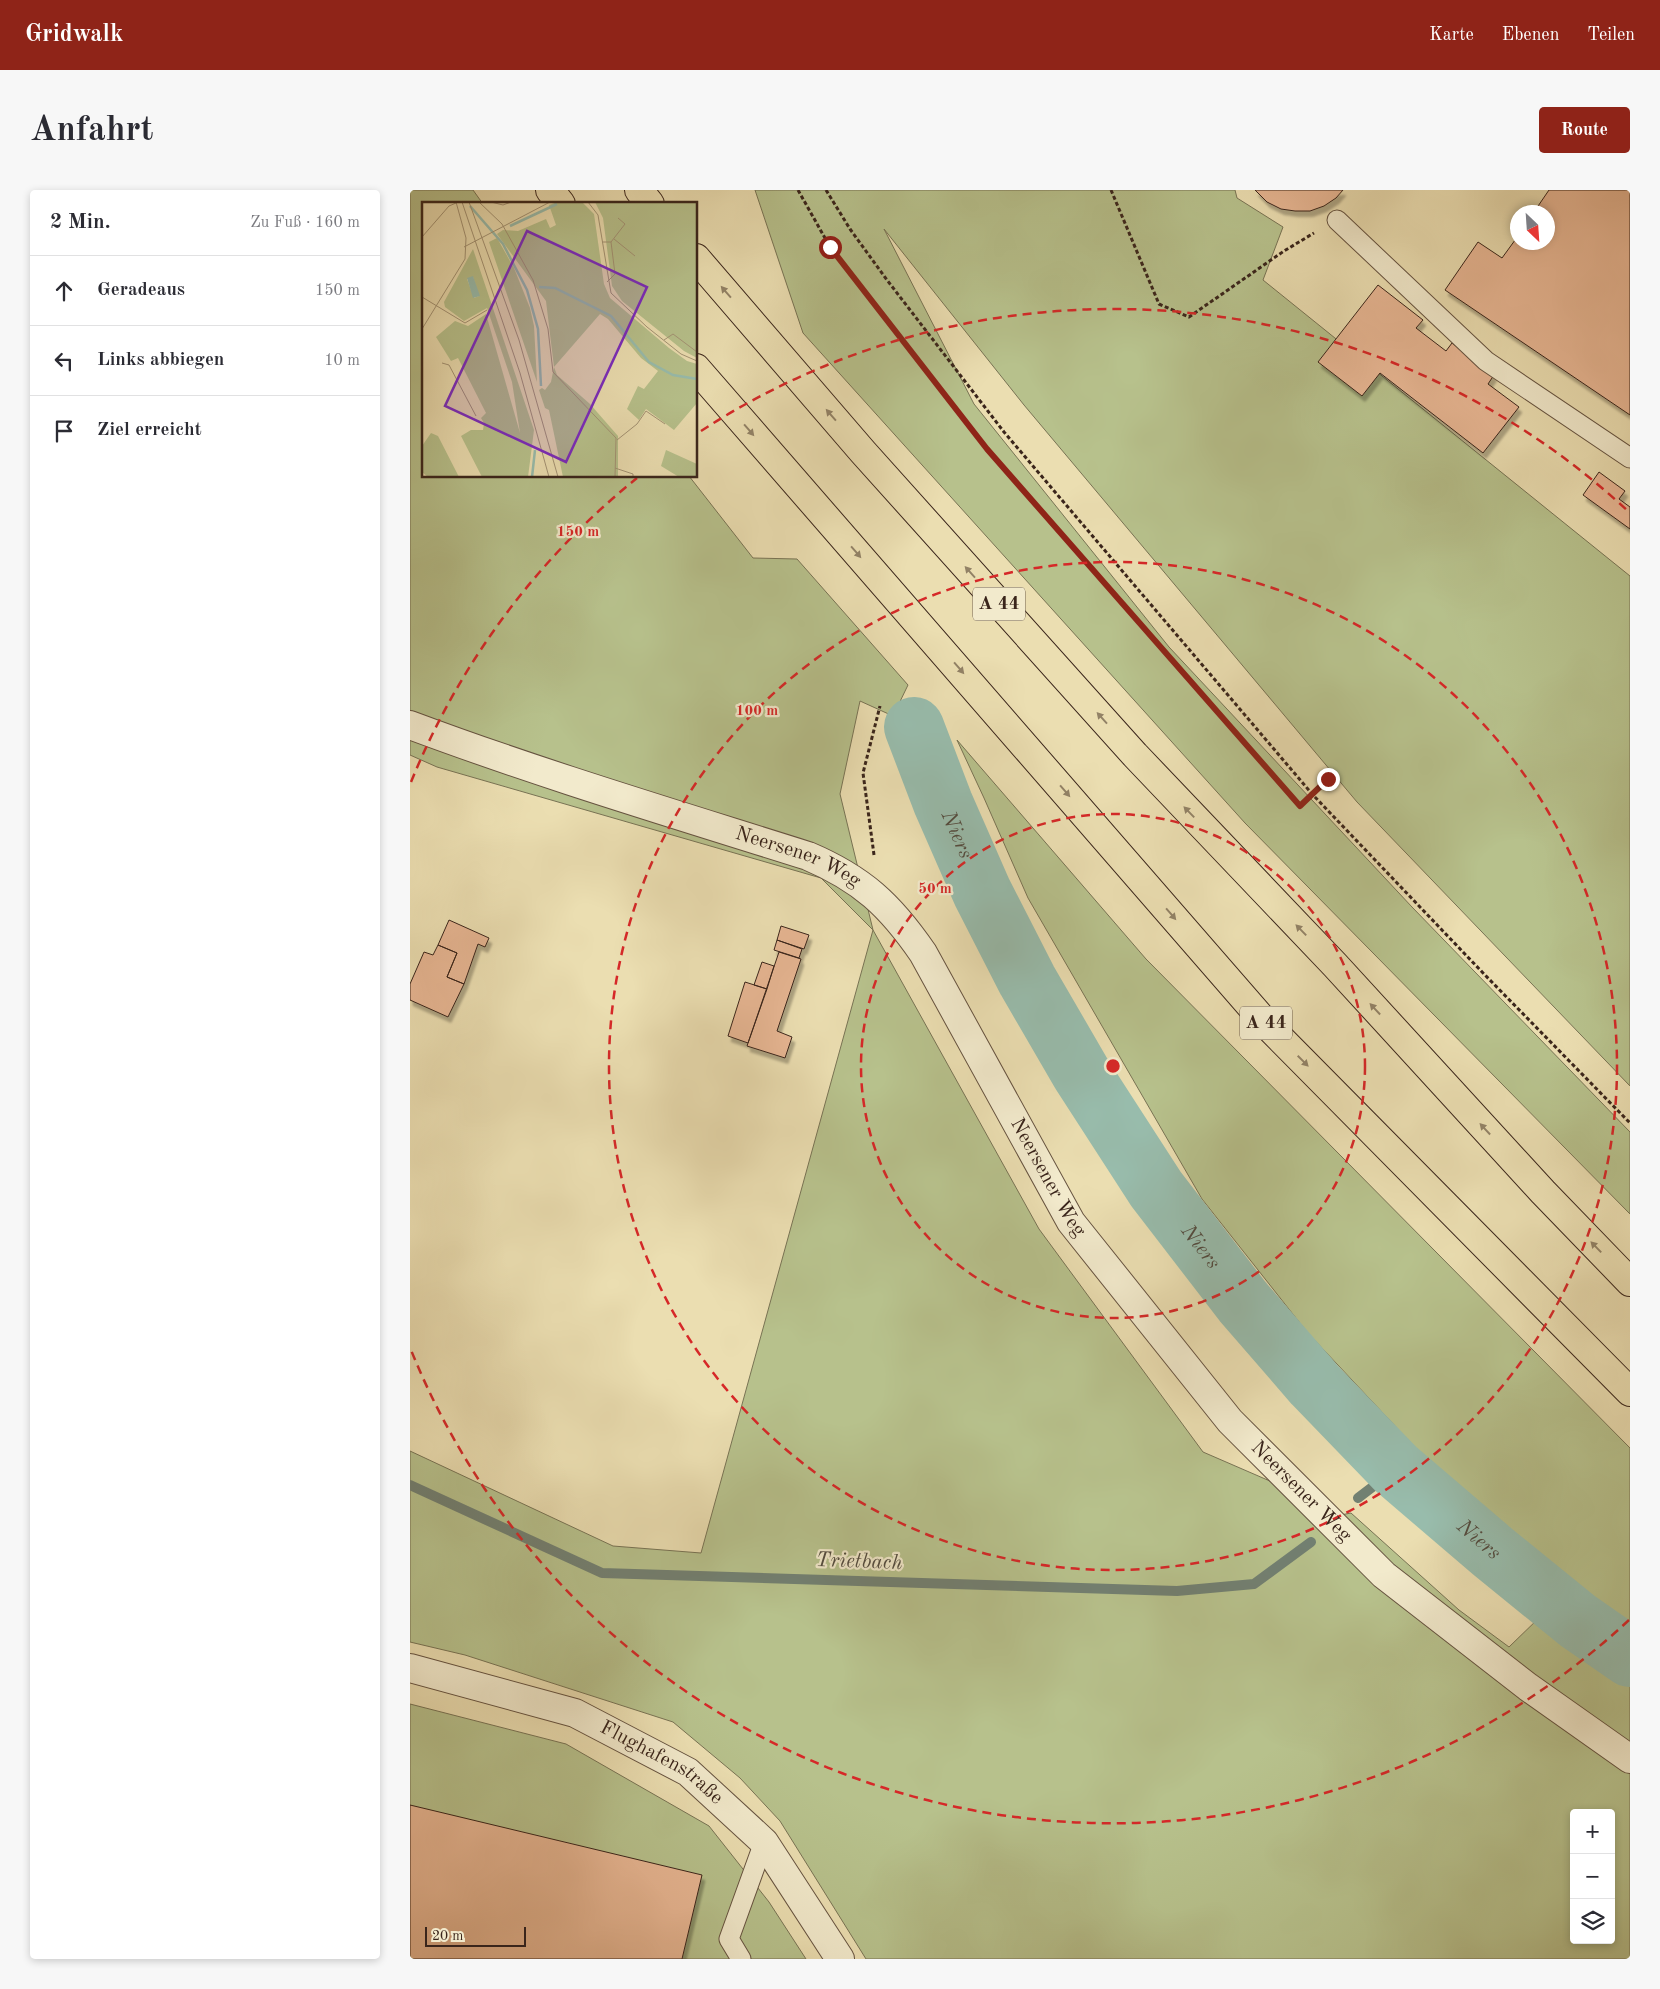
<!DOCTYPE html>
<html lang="de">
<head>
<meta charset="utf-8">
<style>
  :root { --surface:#fff; --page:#f7f7f7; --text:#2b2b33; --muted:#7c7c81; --line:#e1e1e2; --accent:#8f2418 }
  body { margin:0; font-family:"Old Standard TT",serif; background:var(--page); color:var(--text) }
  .controls { position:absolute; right:15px; bottom:15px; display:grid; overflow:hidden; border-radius:5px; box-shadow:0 2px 8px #0003 }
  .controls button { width:45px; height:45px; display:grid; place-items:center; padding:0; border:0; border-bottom:1px solid var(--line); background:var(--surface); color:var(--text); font:25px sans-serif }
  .compass { position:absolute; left:1100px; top:15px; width:45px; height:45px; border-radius:50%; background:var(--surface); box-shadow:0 2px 8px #0003; rotate:155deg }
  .scale { position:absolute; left:15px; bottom:12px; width:101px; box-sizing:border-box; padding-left:5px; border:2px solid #3a251b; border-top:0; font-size:14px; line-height:18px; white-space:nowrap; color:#3a251b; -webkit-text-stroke:4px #f2eacc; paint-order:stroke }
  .stop { position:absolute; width:15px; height:15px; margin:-11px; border:4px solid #8f2418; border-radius:50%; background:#fff }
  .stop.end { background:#8f2418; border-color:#fff; box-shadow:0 1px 5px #0008 }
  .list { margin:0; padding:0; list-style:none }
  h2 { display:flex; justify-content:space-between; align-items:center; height:65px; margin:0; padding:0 20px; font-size:21px }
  h2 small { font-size:16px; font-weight:400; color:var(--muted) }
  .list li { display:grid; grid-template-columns:32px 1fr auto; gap:15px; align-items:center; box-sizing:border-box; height:70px; padding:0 20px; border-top:1px solid var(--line) }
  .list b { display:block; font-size:19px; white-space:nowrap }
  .list em { font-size:16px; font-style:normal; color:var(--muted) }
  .icon { flex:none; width:28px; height:28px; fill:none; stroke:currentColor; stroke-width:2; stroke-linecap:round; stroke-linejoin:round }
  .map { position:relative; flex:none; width:1220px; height:1769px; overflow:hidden; border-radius:5px }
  header { display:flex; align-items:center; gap:30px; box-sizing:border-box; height:70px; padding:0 25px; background:var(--accent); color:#fff }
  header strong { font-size:24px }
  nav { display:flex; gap:28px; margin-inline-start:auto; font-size:18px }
  .intro { display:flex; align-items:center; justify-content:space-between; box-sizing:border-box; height:120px; padding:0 30px }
  h1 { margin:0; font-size:35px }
  .button { padding:12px 22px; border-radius:5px; background:var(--accent); color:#fff; font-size:18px; font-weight:700 }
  main { display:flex; gap:30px; padding:0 30px }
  aside { flex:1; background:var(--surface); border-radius:5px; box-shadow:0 2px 8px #0003 }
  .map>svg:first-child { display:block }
</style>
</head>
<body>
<header>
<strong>Gridwalk</strong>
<nav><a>Karte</a><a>Ebenen</a><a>Teilen</a></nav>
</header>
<div class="intro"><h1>Anfahrt</h1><a class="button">Route</a></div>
<main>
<aside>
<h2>2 Min.<small>Zu Fuß · 160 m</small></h2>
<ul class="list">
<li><svg class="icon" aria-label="ahead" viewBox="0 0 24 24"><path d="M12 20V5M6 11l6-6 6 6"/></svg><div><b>Geradeaus</b></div><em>150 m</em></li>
<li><svg class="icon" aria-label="left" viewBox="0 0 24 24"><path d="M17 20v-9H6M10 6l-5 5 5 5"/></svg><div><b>Links abbiegen</b></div><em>10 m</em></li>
<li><svg class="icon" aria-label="arrive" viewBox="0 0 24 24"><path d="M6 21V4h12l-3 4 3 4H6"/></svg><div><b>Ziel erreicht</b></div></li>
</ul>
</aside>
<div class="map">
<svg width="1220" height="1769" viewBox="0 0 1220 1769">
  <defs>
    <filter id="shadow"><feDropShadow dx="3" dy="5.5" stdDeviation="1" flood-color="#0004"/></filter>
  </defs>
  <rect width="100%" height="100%" fill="#ebdeb1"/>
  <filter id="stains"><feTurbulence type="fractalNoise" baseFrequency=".004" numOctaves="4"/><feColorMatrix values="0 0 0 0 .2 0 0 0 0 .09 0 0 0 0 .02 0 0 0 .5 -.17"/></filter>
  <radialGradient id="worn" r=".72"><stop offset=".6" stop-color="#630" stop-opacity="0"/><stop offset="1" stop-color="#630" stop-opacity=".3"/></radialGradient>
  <path fill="#b7c18c" stroke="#787354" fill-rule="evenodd" d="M0 0H63L73 14H14V286H279L343 368 387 369 498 495 483 526 450 511 430 604 463 740 629 1039 793 1262 876 1298 905 1330 941 1323 1049 1420 1099 1457 1132 1425 1220 1482V1769H456L370 1631 330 1588 263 1532 55 1465 0 1452V1261L203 1356 291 1363 463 740 411 688 27 577 0 565ZM1164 1623H1201V1750H1164Z
    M345 0H825L827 8 873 37 853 90 1220 386V896L947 612 614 215 474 39 564 214 759 457 1002 717 1220 942V1024L835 633 393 143Z
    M547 550 736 769 1220 1258V1444L1180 1414 1016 1269 897 1142 792 1009 618 708 574 608Z
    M0 1514 156 1554 299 1636 359 1712 396 1769H0Z"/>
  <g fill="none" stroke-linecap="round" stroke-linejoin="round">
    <path stroke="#728072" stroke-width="10" d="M0 1295 192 1383 767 1401 844 1394 901 1352
      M948 1308 986 1279"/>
    <path stroke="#98bcac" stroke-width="60" id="s1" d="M504 537 533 613 572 702 617 790 671 883 746 999 833 1112 904 1194 986 1279 1083 1362 1168 1431 1220 1467"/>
  </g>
  <path fill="#e7b693" stroke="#3a251b" filter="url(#shadow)" d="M845 0H933L926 8 914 16 900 21H885L871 19 857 12Z
    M1139 0H1220V225L1035 100 1068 52 1092 68 1108 46V52H1138V22H1124Z
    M968 95 1013 130 1006 138 1036 161 1042 153 1084 185 1078 194 1109 217 1073 263 970 183 952 206 908 172Z
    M1189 282 1215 301 1209 309 1220 317V339L1173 305Z
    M39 730 79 748 75 757 68 754 54 794 37 787 47 763 28 755Z
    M371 736 399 745 394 759 367 750Z
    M367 750 392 759 389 768 364 760Z
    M28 755 47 763 37 787 54 794 38 827 0 810V794L14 762 23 765Z
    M369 762 391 769 367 841 382 847 375 868 337 856Z
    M352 772 364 776 357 799 344 795Z
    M335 792 357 799 338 853 318 846Z
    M0 1615 292 1685 272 1769H0Z"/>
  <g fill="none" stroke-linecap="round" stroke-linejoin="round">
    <defs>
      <path id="service" d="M927 30 1076 171 1220 268
        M331 1769 319 1749 354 1652"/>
      <g id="minor">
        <path id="s2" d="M0 535C131 584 265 624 398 666 452 689 480 715 513 763L661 1032 820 1231 974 1385 1118 1497 1220 1569"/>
        <path id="s3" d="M0 1478 165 1523 278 1582 354 1652 430 1769"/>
      </g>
      <path id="motorway" d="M140 0 151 14
        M229 0 240 14
        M286 68 453 262 725 565 925 775 1133 1002 1220 1092
        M286 178 859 837 1220 1202"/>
    </defs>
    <use href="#service" stroke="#665340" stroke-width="21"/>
    <use href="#minor" stroke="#665340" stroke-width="30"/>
    <use href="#motorway" stroke="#3a251b" stroke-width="30"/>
    <path stroke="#3a251b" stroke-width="3" stroke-dasharray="4 2.5" stroke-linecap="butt" d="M388 0 420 57 577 259 890 616 918 589
      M416 0 440 39 477 90 594 242 903 605 1074 784 1220 933
      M701 0 749 114 779 127 874 61 904 43
      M464 665 453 583 470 516"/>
    <use href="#service" stroke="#f2eacc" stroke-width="19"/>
    <use href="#minor" stroke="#f2eacc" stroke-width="28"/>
    <use href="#motorway" stroke="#ebdeb1" stroke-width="28"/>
  </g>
  <defs><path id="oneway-solid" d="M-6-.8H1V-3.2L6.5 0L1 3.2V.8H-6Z" transform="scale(1.25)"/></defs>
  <g fill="#928266">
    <use href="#oneway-solid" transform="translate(316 102) rotate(-131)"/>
    <use href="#oneway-solid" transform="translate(421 225) rotate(-131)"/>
    <use href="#oneway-solid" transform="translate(339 240) rotate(49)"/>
    <use href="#oneway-solid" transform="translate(446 362) rotate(49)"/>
    <use href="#oneway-solid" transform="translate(560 382) rotate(-132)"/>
    <use href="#oneway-solid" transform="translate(549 478) rotate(49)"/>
    <use href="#oneway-solid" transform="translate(692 528) rotate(-132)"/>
    <use href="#oneway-solid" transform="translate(655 601) rotate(49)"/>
    <use href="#oneway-solid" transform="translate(779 622) rotate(-134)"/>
    <use href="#oneway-solid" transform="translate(761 724) rotate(49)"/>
    <use href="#oneway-solid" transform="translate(891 740) rotate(-134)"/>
    <use href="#oneway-solid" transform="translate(965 819) rotate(-133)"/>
    <use href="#oneway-solid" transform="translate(893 871) rotate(45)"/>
    <use href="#oneway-solid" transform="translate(1075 939) rotate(-133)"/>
    <use href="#oneway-solid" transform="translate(1186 1057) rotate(-134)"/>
  </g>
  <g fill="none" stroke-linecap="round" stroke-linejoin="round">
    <path stroke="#8f2418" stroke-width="6" d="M420 57 577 259 890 616 918 589"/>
  </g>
  <g fill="none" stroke="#d62828" stroke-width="2.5" stroke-dasharray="9 6">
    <circle cx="703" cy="876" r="252"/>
    <circle cx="703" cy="876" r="504"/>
    <path d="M1219 1430A757 757 0 0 1 1 1160M1 592A757 757 0 0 1 227 288M291 241A757 757 0 0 1 1219 322"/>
  </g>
  <g text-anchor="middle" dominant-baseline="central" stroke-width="4.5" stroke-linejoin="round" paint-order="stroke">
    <g fill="#f2eacc" stroke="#716050" stroke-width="1">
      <rect x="563" y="397.5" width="52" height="33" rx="4"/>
      <rect x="830" y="816.5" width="52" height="33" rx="4"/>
    </g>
    <g font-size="19" font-weight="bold" fill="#3a251b">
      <text x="589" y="414">A 44</text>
      <text x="856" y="833">A 44</text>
    </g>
    <g font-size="20" fill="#3a251b" stroke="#f2eacc">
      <text stroke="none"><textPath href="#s2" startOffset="410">Neersener Weg</textPath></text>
      <text stroke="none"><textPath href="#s2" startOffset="829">Neersener Weg</textPath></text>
      <text stroke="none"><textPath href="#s2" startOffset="1234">Neersener Weg</textPath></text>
      <text stroke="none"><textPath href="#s3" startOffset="271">Flughafenstraße</textPath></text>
    </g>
    <g font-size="21" font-style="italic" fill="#524b3f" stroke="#f2eacc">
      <text stroke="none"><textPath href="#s1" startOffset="116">Niers</textPath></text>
      <text stroke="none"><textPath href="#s1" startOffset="596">Niers</textPath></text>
      <text stroke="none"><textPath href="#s1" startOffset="1001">Niers</textPath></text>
      <text transform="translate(449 1372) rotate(2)">Trietbach</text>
    </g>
  </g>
  <g transform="translate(12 12)">
    <rect width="275" height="275" fill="#ebdeb1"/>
    <path d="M135 0H160L172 12 182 82 188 96 247 146 265 159 275 162V201L252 228 224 207 217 218 205 207 216 184 222 187 236 169 219 156 186 117 178 112 132 165 135 173 168 202 196 234V275H141L127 208 123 206 117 188 120 186 123 188 129 180 132 165 124 99 75 32 81 28 96 29 124 17 128 26 134 23 127 3ZM173 0H275V156L262 149 200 99 190 84 181 16ZM75 36 92 66 108 106 112 124 115 180 67 40ZM51 47 112 228 106 275H60L39 234 49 228H61L62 221 59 216 64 211 36 156 29 159 14 135 33 119 46 124 64 112 98 231 90 180 65 106 42 119 23 105 22 100ZM51 75 57 94 52 96 45 77ZM9 231 16 234 37 275H6L0 270V244ZM244 248 275 262V275H257L239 264Z" fill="#b7c18c" fill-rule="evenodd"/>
    <path d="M51 74 58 94 51 96 45 76Z" fill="#98bcac"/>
    <path fill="none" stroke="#98bcac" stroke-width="2.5" d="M48 4 81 42 105 88 116 127 119 184M88 24 135 2M117 85 133 86 189 114 227 160 251 173 275 177M110 275 113 248"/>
    <path fill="none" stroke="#a49475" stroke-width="1" d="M40 0 98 171 127 275M47 0 97 138 136 275M57 0 80 22 111 78 126 127 131 170 194 236 193 275M69 0 81 3 89 0M166 0 176 13 189 91 225 125 259 152 275 159M0 35 27 4 34 1M192 37 213 54M180 40H189L193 72 185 80M189 40 203 22 196 16M42 45 128 0M0 95 43 121 65 108M0 127 43 57 44 36 34 0M242 138 251 132 275 150M20 161 27 163 54 214M195 238 215 222 224 209 243 222M193 266 211 272V275"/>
    <path fill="#7b2cbf" fill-opacity="0.15" stroke="#7b2cbf" stroke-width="2.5" d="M105 29 225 85 144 260 23 204Z"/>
    <rect width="275" height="275" fill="none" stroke="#3a251b" stroke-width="2.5"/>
  </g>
  <circle cx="703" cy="876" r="8" fill="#d62828" stroke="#f2eacc" stroke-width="2.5"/>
  <g font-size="15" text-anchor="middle" font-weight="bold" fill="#d62828" stroke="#f2eacc" stroke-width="4.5" stroke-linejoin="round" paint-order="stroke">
    <text x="168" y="346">150 m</text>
    <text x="347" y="525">100 m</text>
    <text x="525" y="703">50 m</text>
  </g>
  <rect width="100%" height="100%" filter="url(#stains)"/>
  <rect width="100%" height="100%" fill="url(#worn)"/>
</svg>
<div class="controls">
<button>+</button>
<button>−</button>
<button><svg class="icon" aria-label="layers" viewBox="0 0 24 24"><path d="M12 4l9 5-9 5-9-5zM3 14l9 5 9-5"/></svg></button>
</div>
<svg class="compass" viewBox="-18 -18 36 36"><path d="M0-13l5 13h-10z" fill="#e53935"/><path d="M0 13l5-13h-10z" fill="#7c7c81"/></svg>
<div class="scale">20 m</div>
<div class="stop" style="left:420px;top:57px"></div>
<div class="stop end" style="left:918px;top:589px"></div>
</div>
</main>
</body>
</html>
